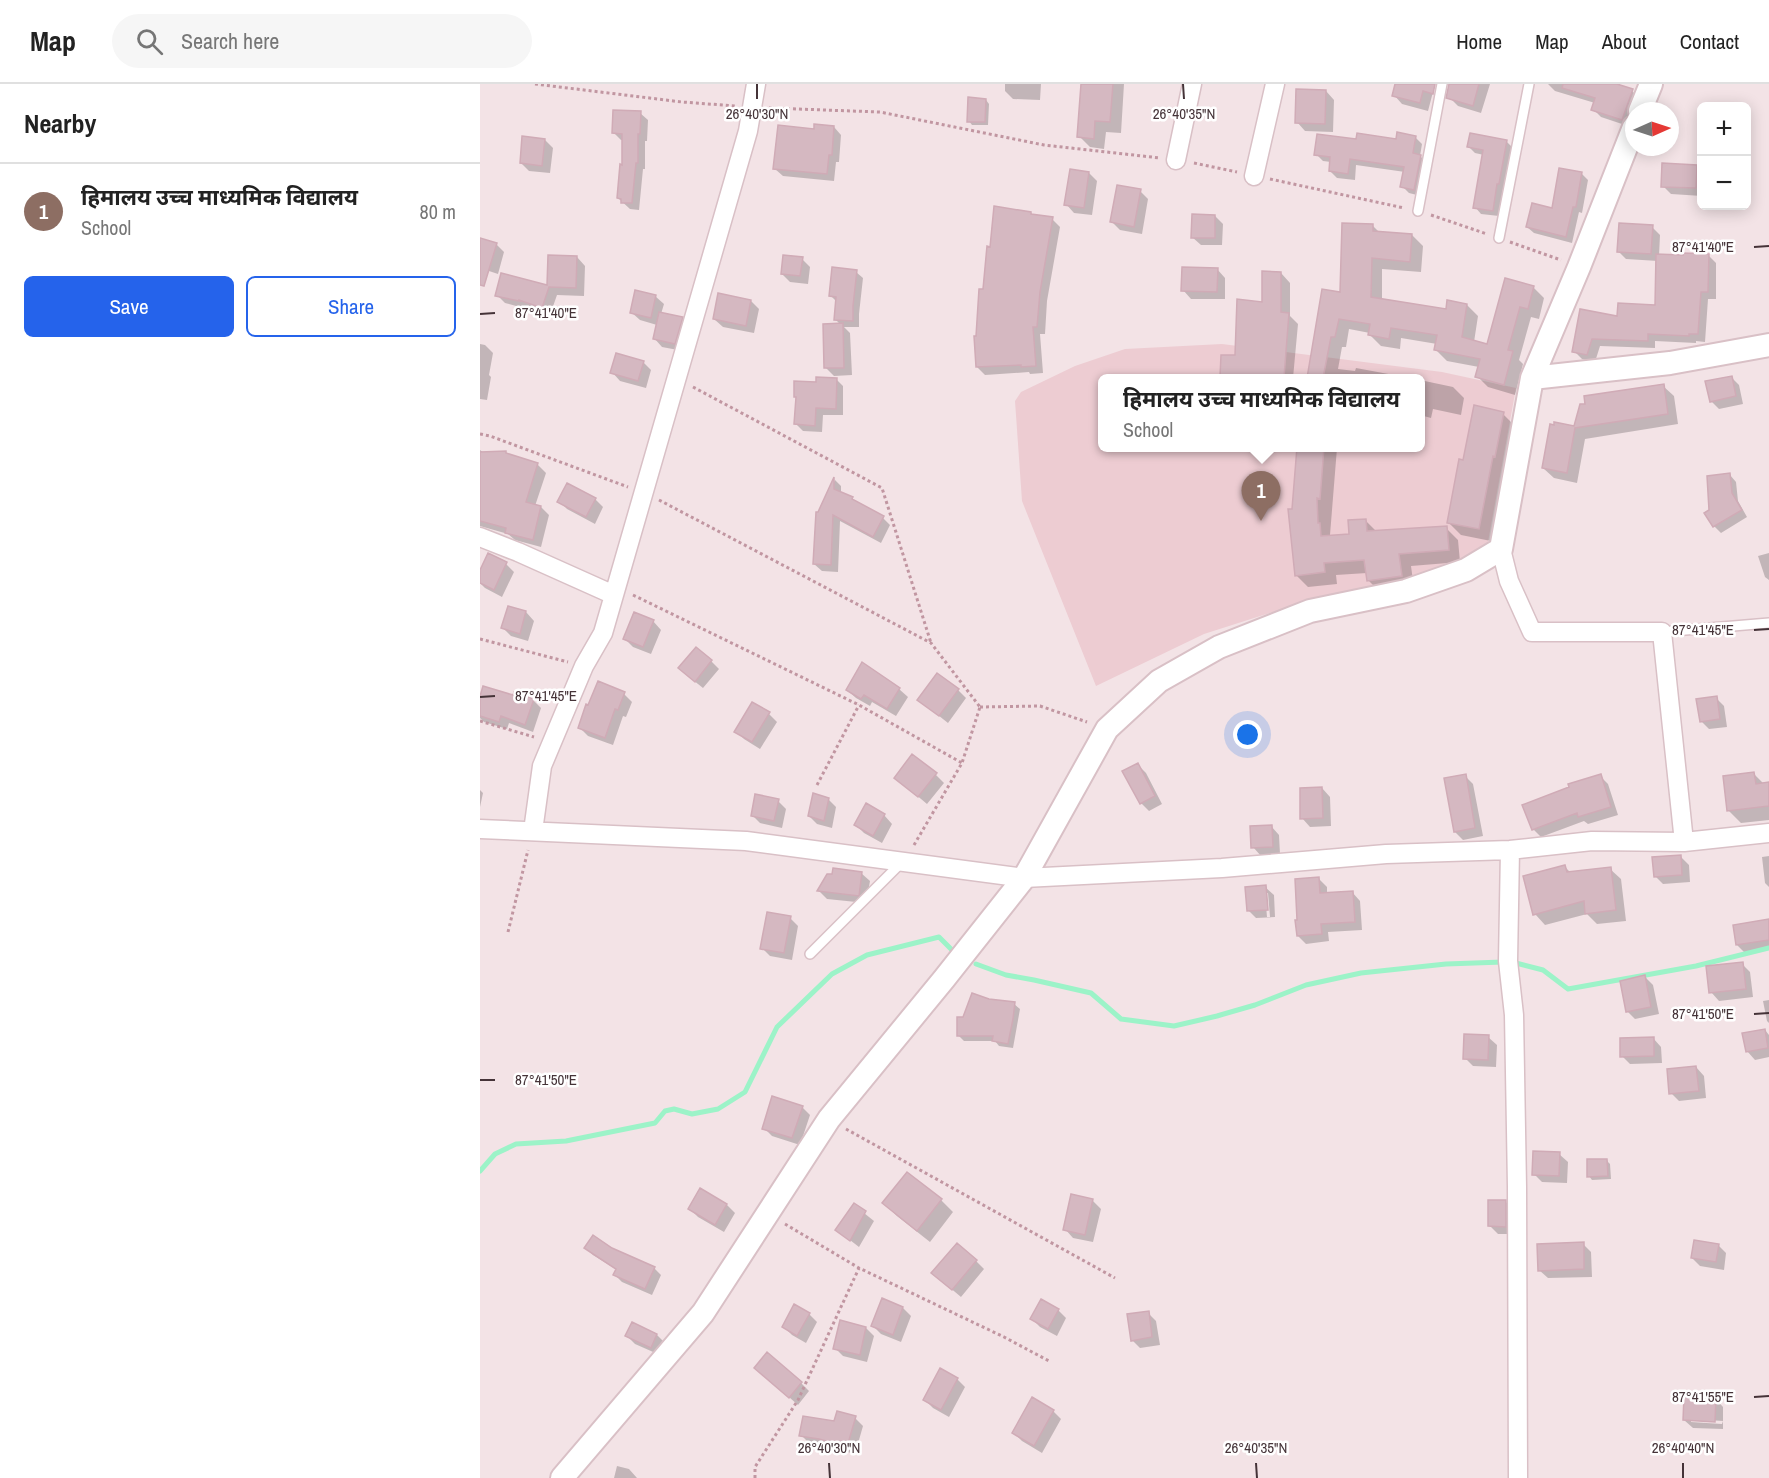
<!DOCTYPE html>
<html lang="en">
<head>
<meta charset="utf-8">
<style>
  :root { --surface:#fff; --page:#f6f6f6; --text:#222; --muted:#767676; --line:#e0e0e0; --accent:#2563eb }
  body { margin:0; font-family:"Archivo Narrow","Noto Sans Devanagari",sans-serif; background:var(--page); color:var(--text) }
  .controls { position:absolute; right:18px; top:18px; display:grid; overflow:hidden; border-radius:9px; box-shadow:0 3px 15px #0003 }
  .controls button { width:54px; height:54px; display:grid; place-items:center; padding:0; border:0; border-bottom:2px solid var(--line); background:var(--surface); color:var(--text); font:30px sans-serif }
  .compass { position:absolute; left:1145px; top:18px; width:54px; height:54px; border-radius:50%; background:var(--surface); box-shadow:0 3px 15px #0003; rotate:87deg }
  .you { position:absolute; left:768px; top:651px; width:21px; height:21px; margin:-15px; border:4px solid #fff; border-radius:50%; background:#1a73e8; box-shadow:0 0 0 9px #1a73e833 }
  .badge { display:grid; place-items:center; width:39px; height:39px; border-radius:50%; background:var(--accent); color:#fff; font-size:20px; font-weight:700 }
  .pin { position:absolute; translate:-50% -50px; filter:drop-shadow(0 2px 3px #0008) }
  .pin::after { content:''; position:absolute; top:32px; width:21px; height:18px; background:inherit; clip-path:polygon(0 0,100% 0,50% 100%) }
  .popup { position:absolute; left:618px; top:290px; width:327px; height:78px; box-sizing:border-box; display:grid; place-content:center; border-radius:9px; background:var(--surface); filter:drop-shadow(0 2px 4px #0005); font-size:20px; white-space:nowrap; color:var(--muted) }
  .popup b { font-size:22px; color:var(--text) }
  .popup::after { content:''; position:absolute; left:50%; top:100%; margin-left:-12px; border:12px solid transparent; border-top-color:var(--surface) }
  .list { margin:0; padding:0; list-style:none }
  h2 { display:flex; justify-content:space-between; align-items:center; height:78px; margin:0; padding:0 24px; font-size:26px }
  h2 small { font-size:20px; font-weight:400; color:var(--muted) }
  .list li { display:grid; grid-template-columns:39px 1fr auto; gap:18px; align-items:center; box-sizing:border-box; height:96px; padding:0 24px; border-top:2px solid var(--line) }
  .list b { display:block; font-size:22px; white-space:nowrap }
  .list p { margin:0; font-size:20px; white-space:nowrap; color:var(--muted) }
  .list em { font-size:20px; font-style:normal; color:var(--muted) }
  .actions { display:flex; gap:12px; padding:18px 24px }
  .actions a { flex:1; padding:14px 0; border:2px solid var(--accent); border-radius:9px; text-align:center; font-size:21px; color:var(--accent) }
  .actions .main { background:var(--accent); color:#fff }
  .icon { flex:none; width:33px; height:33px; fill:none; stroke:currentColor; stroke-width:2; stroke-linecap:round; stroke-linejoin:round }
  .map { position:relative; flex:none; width:1289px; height:1394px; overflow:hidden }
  header { display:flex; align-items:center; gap:36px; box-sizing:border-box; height:84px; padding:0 30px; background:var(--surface); border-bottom:2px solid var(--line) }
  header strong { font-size:28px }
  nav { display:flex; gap:33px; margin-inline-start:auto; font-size:21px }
  .search { width:420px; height:54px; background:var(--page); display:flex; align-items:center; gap:15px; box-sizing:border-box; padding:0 21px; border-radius:33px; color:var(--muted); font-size:22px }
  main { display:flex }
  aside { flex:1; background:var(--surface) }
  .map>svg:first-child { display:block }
</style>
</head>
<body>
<header>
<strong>Map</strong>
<div class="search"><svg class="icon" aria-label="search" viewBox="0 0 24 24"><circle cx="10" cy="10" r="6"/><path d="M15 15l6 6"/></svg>Search here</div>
<nav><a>Home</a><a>Map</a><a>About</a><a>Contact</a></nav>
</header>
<main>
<aside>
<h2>Nearby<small></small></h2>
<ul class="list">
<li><span class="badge" style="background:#8d6e63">1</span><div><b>हिमालय उच्च माध्यमिक विद्यालय</b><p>School</p></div><em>80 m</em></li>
</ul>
<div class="actions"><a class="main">Save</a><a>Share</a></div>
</aside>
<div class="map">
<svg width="1289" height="1394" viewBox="0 0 1289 1394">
  <rect width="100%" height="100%" fill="#f3e3e6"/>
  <path fill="#edccd2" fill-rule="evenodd" d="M742 260 962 288 1036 304 1008 458 979 479 927 499 840 513 724 550 616 602 542 417 535 317 541 308 595 282 645 265ZM622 294H940V364H622Z"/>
  <path fill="#0003" fill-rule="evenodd" d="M525 0H561L560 16 533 15 525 7Z
    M602 0H644L641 49 626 48 624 65 610 63 599 52Z
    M917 0H945L953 8 948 27 922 20 914 11Z
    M975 0H1010L1001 29 978 22 970 14Z
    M1068 0H1132L1152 7 1160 15 1151 43 1121 33 1113 25 1115 19 1075 7Z
    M846 7 854 16 853 48 825 47 817 38Z
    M506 16 509 20 508 41H492L489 37Z
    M160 29 168 36 167 57H165V85H163L159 126 150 125 138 114 143 82 144 56H141L134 49Z
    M354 43 361 51 359 78H356L354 97 303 92 295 85 335 46Z
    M935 53 942 60 940 72 948 80 941 112 929 109 922 102 925 88 876 81 875 96 857 94 850 87 851 78 843 77 836 70 878 56H917Z
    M65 56 73 64 70 89 49 87 41 79Z
    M1026 57 1032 63 1026 106 1023 105 1019 132 1001 130 995 123 1004 71 995 69 989 63Z
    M1216 82 1222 88V112L1191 110 1183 102Z
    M1080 86 1102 90 1108 96 1102 129 1099 128 1092 159 1054 149 1047 143 1073 126Z
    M609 89 617 97 612 131 594 129 586 120Z
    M660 107 668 115 662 150 640 146 632 138Z
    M551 129 554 132 572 135 580 143 567 217 565 250H560L563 289 550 290 549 288 505 291 497 283 498 254 504 207Z
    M735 132 743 140 742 161H721L712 153Z
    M892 141 900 149 932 151 943 162 941 188 902 185V216L967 227 987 221 998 232 994 258 1008 262 1053 203 1064 214 1059 235 1051 233 1039 276 1043 280 1035 311 1008 303 997 292 999 283 967 277 956 266 957 260 921 254 920 265 901 262 890 251V249L869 245 866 263H862L858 285 875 287 876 284 930 294H829L862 210Z
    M1172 143 1180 151 1179 172 1228 171 1236 179V215H1228L1225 258 1216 257V259L1175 257V264L1120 262 1115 278 1102 275 1094 267 1139 234 1176 222 1178 177 1146 175 1138 167Z
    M0 155 16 160 24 168 18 190 0 184Z
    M97 173 105 182 104 212 77 211 70 231 47 223V225L25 219 17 211 69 203Z
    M322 175 330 183 328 200 310 198 302 190Z
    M737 185 745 194V215H711L703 206Z
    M376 188 383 194 379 230V243H364L370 249 372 291 354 292 346 284 361 241 356 236 357 218 351 212Z
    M801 189 810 199V232L818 240 813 294H744L742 292 757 273Z
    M175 212 184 220 181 230 202 234 210 243 203 267 182 263 174 254 177 241 160 236 151 228Z
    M271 217 279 225 274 249 243 243 234 235Z
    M0 260 5 261 13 269 9 291 11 293 7 316 0 315Z
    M163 278 171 286 166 304 140 297 132 288Z
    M1251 293 1259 301 1263 320 1239 325 1231 317Z
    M356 295 363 302V331H343L342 348 323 347 315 339 337 299Z
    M940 296 973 303 984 314 981 331 953 325 951 334 940 331Z
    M1183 302 1194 312 1198 340 1105 355 1097 399 1074 394 1063 384 1075 340 1095 344 1101 321Z
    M1022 329 1034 341 1011 457 981 451 969 439 984 378Z
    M818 364H857L850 451 852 453 870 451 885 436 897 448 966 444 978 456 980 478 931 482 934 504 901 509 888 496 887 489 856 491 857 500 828 503 816 491 813 426Z
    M0 366 4 369 29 372 58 381 66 389 55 422 61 423 69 431 61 463 35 456 28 450 0 442Z
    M1250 391 1256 398 1258 417 1267 433 1241 449 1234 442 1227 429 1231 427Z
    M355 396 361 402V409L372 414 378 420 403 434 410 441 401 459 360 437 358 488 342 487 334 480 339 430Z
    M115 415 123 423 115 440 87 425 79 417Z
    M1289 469V496L1285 493 1278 472Z
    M26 480 34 488 22 513 5 504 0 499V490Z
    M46 528 54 537 48 557 31 552 23 544Z
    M173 537 181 546 171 570 153 563 145 555Z
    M231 577 239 585 223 604 208 592Z
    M419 605 428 613 416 632 392 618 390 622 376 614 367 606Z
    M478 606 486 614 468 639 439 616Z
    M144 610 152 618 146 633 143 632 133 661 108 652 100 644Z
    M1236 614 1244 622 1247 643 1229 645 1221 637Z
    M53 616 61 624 53 648 29 639 27 645 4 638 0 634V617Z
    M289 630 297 638 280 665 264 655 256 647Z
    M658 681 666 689 682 720 669 727 661 719Z
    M1274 690 1284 700H1289V736L1261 739 1248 726Z
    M456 691 464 699 447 720 416 694Z
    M985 692 993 700 1003 752 983 756 975 748Z
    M1120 692 1128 700 1138 731 1108 740 1104 737 1061 753 1053 745Z
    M842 704 850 713 851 742 830 743 822 734Z
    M0 706 3 709 0 723Z
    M348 715 356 723 352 744 337 740 329 732Z
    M298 717 306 725 302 744 280 739 272 731Z
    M386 721 404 731 412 740 402 759 384 749 376 741Z
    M791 742 799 751 800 770 781 772 773 763Z
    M1200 772 1209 781 1210 798 1183 800 1175 792Z
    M1289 772V803L1285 799 1282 773Z
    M1085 783 1091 789 1130 785 1141 795 1146 837 1117 840 1107 830 1065 841 1055 830Z
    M381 789 390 797 386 819 347 815 339 807Z
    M839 795 847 803V810L872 808 880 817 882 846 848 848 849 857 826 860 818 852Z
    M785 803 794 811 795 833 776 834 768 826ZM785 809H788L790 833H787Z
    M310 834 318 842 312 876 290 872 282 864Z
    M1289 837V865L1265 869 1257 861Z
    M1262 880 1270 888 1273 913 1239 917 1231 908Z
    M1165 893 1173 901 1179 930 1155 935 1147 927Z
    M1289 916V939L1287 937 1283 917Z
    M508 917 534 920 540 925 533 964 519 962 515 957H484L478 951 484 935Z
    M1285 946 1289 951V973L1275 976 1267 967Z
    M1008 953 1017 961 1016 983 993 982 985 974Z
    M1173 954 1181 963 1182 979 1150 980 1142 972Z
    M1216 983 1224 992 1226 1014 1199 1017 1191 1009Z
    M322 1023 330 1031 320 1061 292 1052 284 1044Z
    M1079 1070 1088 1078 1087 1099 1062 1098 1054 1090Z
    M1126 1076 1130 1080 1131 1095 1112 1096 1109 1092Z
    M461 1116 473 1128 450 1158 417 1132 404 1119Z
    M612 1116 621 1125 613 1158 593 1154 585 1145Z
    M1025 1117 1033 1126V1150H1018L1010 1142Z
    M247 1121 255 1129 244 1148 218 1133 210 1125Z
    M374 1121 394 1137 379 1163 357 1146Z
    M1103 1160 1111 1168 1112 1193 1068 1194 1059 1186Z
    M1238 1161 1246 1169 1244 1186 1220 1182 1212 1174Z
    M106 1164 131 1165 174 1184 181 1191 172 1211 142 1198 135 1191 137 1186 113 1171Z
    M496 1177 504 1185 481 1213 462 1197Z
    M403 1216 423 1224 431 1232 421 1258 401 1250 393 1242Z
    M562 1217 578 1226 586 1234 577 1252 560 1243 552 1235Z
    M668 1229 676 1237 680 1261 660 1264 652 1256Z
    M329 1230 337 1238 326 1259 312 1251 304 1243Z
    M386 1244 394 1252 387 1278 363 1272 355 1264Z
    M177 1251 185 1259 180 1271 155 1260 147 1252Z
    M276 1284 321 1299 329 1307 318 1321Z
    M477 1295 485 1303 469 1333 453 1324 445 1316Z
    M1235 1314 1243 1323V1345L1213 1344 1204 1336ZM1211 1335 1243 1337 1242 1340 1211 1338Z
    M573 1327 581 1335 562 1369 542 1357 534 1349Z
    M375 1334 383 1342 375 1370 349 1363 329 1359 321 1351Z
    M137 1382 149 1385 157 1394H134Z"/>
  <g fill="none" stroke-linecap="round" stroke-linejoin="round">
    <path stroke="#9cf3c8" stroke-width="5" d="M1032 878 1063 886 1088 905 1216 882 1289 864
      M496 880 526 891 554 896 611 909 641 935 694 942 737 932 775 921 826 901 881 889 966 880 1023 878
      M0 1087 15 1070 36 1060 86 1057 175 1039 185 1027 194 1025 212 1030 238 1025 265 1008 297 943 352 890 387 871 459 853 472 866"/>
  </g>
  <path fill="#d5b8c1" stroke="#d0abb6" stroke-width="1.5" d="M601 0H633L630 38 615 37 614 55 597 53Z
    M915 0H955L953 10 943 7 940 19 912 12Z
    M969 0H999L993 22 966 14Z
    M1083 0H1137L1153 5 1142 36 1111 26 1115 14 1082 4Z
    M816 5 846 6 845 40 815 39Z
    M488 13 506 15 505 38H487Z
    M133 26 161 27 160 50H158V79H156L152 119H141V115L137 114 140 80 142 81V50L132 49Z
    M334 40 354 42 352 71H349L347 90 293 85 298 41 334 45Z
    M917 48 936 52 933 69 941 71 934 106 920 103 924 83 870 75 868 90 849 87 850 73 834 71 837 50 876 55 877 49 916 55Z
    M990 49 1027 56 1019 100H1017L1013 127 993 124 1003 66 987 63Z
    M42 52 65 55 62 82 40 79Z
    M1182 79 1217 81 1216 104 1181 103Z
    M1079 84 1102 88 1096 123H1093L1086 153 1046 143 1052 119 1072 124Z
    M590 85 609 88 604 124 584 121Z
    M637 101 661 105 654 143 630 138Z
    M514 122 551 128V130L573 133 560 208 557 243H553L556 282 541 283V281L496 283 494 252H496L499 205H503L507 162 510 163Z
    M712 130 735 131V154H711Z
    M862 139 893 140V147L932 150 930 178 892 174 891 213 966 225 967 216 987 220 982 253 1007 260 1025 194 1054 202 1048 225 1040 223 1028 266 1033 267 1024 301 995 293 1000 275 954 266 957 251 911 244 909 255 888 251 890 240 859 235 855 253H851L843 294H827L842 205 860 208Z
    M1139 139 1173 141 1171 170 1137 168Z
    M0 154 17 159 4 202 0 201Z
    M1203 169 1229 170 1228 208H1221L1218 250H1209V252L1168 250V257L1112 255 1107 271 1092 268 1100 225 1137 232 1138 219 1175 221 1176 170 1203 171Z
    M68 171 97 172 96 204 69 203 62 224 39 216V217L15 212 21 189 67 201Z
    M303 171 323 173 320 192 301 190Z
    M352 183 377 186 373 222V237L354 236 356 213 349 212Z
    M702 183 738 184 737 208 701 207Z
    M782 187 801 188V228L809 229 804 293H800V294L740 293 741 271H755L757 215 782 218Z
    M155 206 176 211 171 234 150 229Z
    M238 209 271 216 266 242 233 235Z
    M179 228 203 233 195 260 173 255Z
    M363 239 364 284H344L343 240Z
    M136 269 164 277 158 297 130 289Z
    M1252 292 1256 312 1230 318 1225 297Z
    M336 293 357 294 356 325 336 324 335 342 314 340 316 313H314V297L336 298Z
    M1184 300 1188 330 1095 344 1087 389 1062 384 1070 340 1074 341V338L1094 342 1100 320H1105L1104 312Z
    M994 321 1024 328 1015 373 1013 372 999 445 967 439 979 375 983 376Z
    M817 363H844L840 415 837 414 838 439H840L841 452 869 450 868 436 886 435 887 447 967 442 969 466 919 470 922 492 887 497 884 476 844 479 845 488 815 492 808 425H812Z
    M26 367V369L58 379 46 418 61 422 53 456 25 449 26 444 0 437V368Z
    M1250 389 1252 409 1262 426 1233 443 1224 429 1229 426 1227 392Z
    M354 393V405L373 413 372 415 404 432 393 453 353 431 351 481 333 480 336 428H338Z
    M87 399 116 414 106 433 77 418Z
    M8 469 27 478 14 506 0 499V486Z
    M28 522 46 527 40 550 21 544Z
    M154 528 174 536 163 563 143 555Z
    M216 563 232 576 215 598 198 584Z
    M382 578 420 604 407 625 384 611 381 615 366 606Z
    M457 589 479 605 459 632 437 616Z
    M118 597 145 608 138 626 135 625 125 654 98 644 106 620 108 621Z
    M3 602 33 611 34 608 54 615 45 641 21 632 19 638 0 632V612Z
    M1237 612 1240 635 1220 638 1216 615Z
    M272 618 290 628 272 658 254 648Z
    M432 670 457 689 438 713 414 694Z
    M658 679 675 712 660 720 642 687Z
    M1274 688 1276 700 1289 698V722L1247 727 1243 692Z
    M986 690 995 744 974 748 964 694Z
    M1121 690 1131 723 1098 733 1097 729 1052 746 1042 721 1089 703 1088 700Z
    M842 703 843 734 820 735V704Z
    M333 709 349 714 344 737 328 732Z
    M275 710 299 715 294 737 271 732Z
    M386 719 405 730 393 752 374 741Z
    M792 741 793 763 771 764 770 742Z
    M1201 771 1202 791 1174 793 1172 773Z
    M1085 781 1087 788 1131 783 1136 826 1105 830 1104 817 1053 831 1043 792Z
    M353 784 382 788 379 812 337 807 347 790H352Z
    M839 793 840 809 873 807 875 838 841 840 842 850 817 852 815 836H817L815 795Z
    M786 801 788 826 767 827 765 803Z
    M287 828 311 832 304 869 280 865Z
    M1289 835V856L1256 861 1253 841Z
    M1263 878 1266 905 1229 909 1226 882Z
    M1165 891 1171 923 1146 928 1140 897Z
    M492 909 509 915 535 918 533 935 528 960 512 957 513 952H477V933H483Z
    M1285 945 1288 964 1266 968 1262 949Z
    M984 950 1009 951 1008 976 983 975Z
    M1174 953V972L1140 973V954Z
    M1216 982 1219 1007 1189 1010 1187 985Z
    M292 1012 323 1022 312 1054 282 1045Z
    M1053 1067 1080 1068 1079 1092 1052 1091Z
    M1107 1075H1127L1128 1092 1107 1093Z
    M427 1088 462 1115 437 1147 402 1119Z
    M220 1104 247 1120 235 1141 208 1125Z
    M591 1110 613 1115 605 1151 583 1146Z
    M1008 1116H1026V1143L1008 1142Z
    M374 1119 386 1127 370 1157 355 1146Z
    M113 1151 132 1164 175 1183 165 1205 133 1191 136 1185 104 1164Z
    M1214 1156 1239 1160 1236 1178 1211 1174Z
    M1104 1158V1185L1058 1187 1057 1160Z
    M477 1159 497 1176 472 1206 451 1189Z
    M402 1214 423 1223 413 1251 391 1242Z
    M561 1215 579 1225 568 1245 550 1235Z
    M314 1220 330 1229 317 1252 302 1243Z
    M669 1227 672 1253 651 1257 647 1230Z
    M360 1236 386 1243 380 1271 353 1265Z
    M152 1238 177 1250 171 1264 145 1252Z
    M287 1268 322 1298 309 1314 274 1284Z
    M460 1284 478 1294 461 1326 443 1316Z
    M1204 1312 1236 1313 1235 1338 1203 1336Z
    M552 1313 574 1326 554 1362 532 1349Z
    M357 1327 376 1332 367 1363 339 1355 319 1352 323 1332 354 1337Z"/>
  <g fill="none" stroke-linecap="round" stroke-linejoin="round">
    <defs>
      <path id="service" d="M938 127 962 0
        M1019 154 1049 0
        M1182 548 1289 539
        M330 870 422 778"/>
      <path id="minor" d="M696 76 712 0
        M774 92 795 0
        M0 453 38 468 134 511
        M1021 465 1029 497 1052 548H1182L1204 758
        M0 745 266 757 544 794 742 784 906 770 1030 766 1112 757 1204 758 1289 749
        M53 747 62 682 104 582 123 549 134 511 268 47 276 0
        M1030 766 1028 877 1034 931 1037 1103 1038 1394"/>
      <path id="tertiary" d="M1160 27 1171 0
        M1052 294 1190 279 1289 261
        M82 1394 223 1229 349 1035 464 895 544 794 627 645 679 597 739 563 830 527 926 507 986 486 1021 465 1052 294 1099 183 1154 43"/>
    </defs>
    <use href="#service" stroke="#d9c0c6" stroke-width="12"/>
    <use href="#minor" stroke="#d9c0c6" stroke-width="21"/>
    <use href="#tertiary" stroke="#d9c0c6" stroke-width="26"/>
    <path stroke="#c196a1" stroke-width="3" stroke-dasharray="3 3" stroke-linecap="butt" d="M55 0 202 18 256 22
      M289 24 400 28 564 61 680 74
      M714 79 757 88
      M790 95 924 124
      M951 131 1007 150
      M1030 158 1081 176
      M213 303 402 404 451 559
      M0 350 10 352 148 403
      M179 416 451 559 500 623
      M153 511 379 621 482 679
      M0 555 88 578
      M500 623 560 622 607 638
      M0 637 54 653
      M337 701 379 621
      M434 761 482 679 500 623
      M28 848 48 766
      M366 1045 635 1194
      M305 1140 379 1184 524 1253 569 1277
      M275 1394V1383L318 1316 379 1184"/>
    <use href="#service" stroke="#fff" stroke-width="9"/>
    <use href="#minor" stroke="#fff" stroke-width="18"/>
    <use href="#tertiary" stroke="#fff" stroke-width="22"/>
  </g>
  <path fill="none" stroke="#453338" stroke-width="2" d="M277 0V15M703 0 704 15M1274 163 1289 162M0 230 15 229M1274 546 1289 545M0 613 15 612M1274 930 1289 929M0 996H15M1274 1313 1289 1312M349 1379 350 1394M776 1379 777 1394M1203 1379V1394"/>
  <g font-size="15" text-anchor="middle" fill="#453338" stroke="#fff" stroke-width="5" stroke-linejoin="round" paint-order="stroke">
    <text x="277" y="35">26°40'30"N</text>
    <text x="704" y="35">26°40'35"N</text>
    <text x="1223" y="168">87°41'40"E</text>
    <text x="66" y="234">87°41'40"E</text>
    <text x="1223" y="551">87°41'45"E</text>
    <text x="66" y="617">87°41'45"E</text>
    <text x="1223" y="935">87°41'50"E</text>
    <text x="66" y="1001">87°41'50"E</text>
    <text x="1223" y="1318">87°41'55"E</text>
    <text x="349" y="1369">26°40'30"N</text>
    <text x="776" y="1369">26°40'35"N</text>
    <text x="1203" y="1369">26°40'40"N</text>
  </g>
</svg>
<div class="controls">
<button>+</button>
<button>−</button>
</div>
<svg class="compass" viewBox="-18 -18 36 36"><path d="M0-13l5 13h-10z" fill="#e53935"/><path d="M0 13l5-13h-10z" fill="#767676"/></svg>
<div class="you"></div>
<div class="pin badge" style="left:781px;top:437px;background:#8d6e63">1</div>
<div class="popup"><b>हिमालय उच्च माध्यमिक विद्यालय</b>School</div>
</div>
</main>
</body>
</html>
